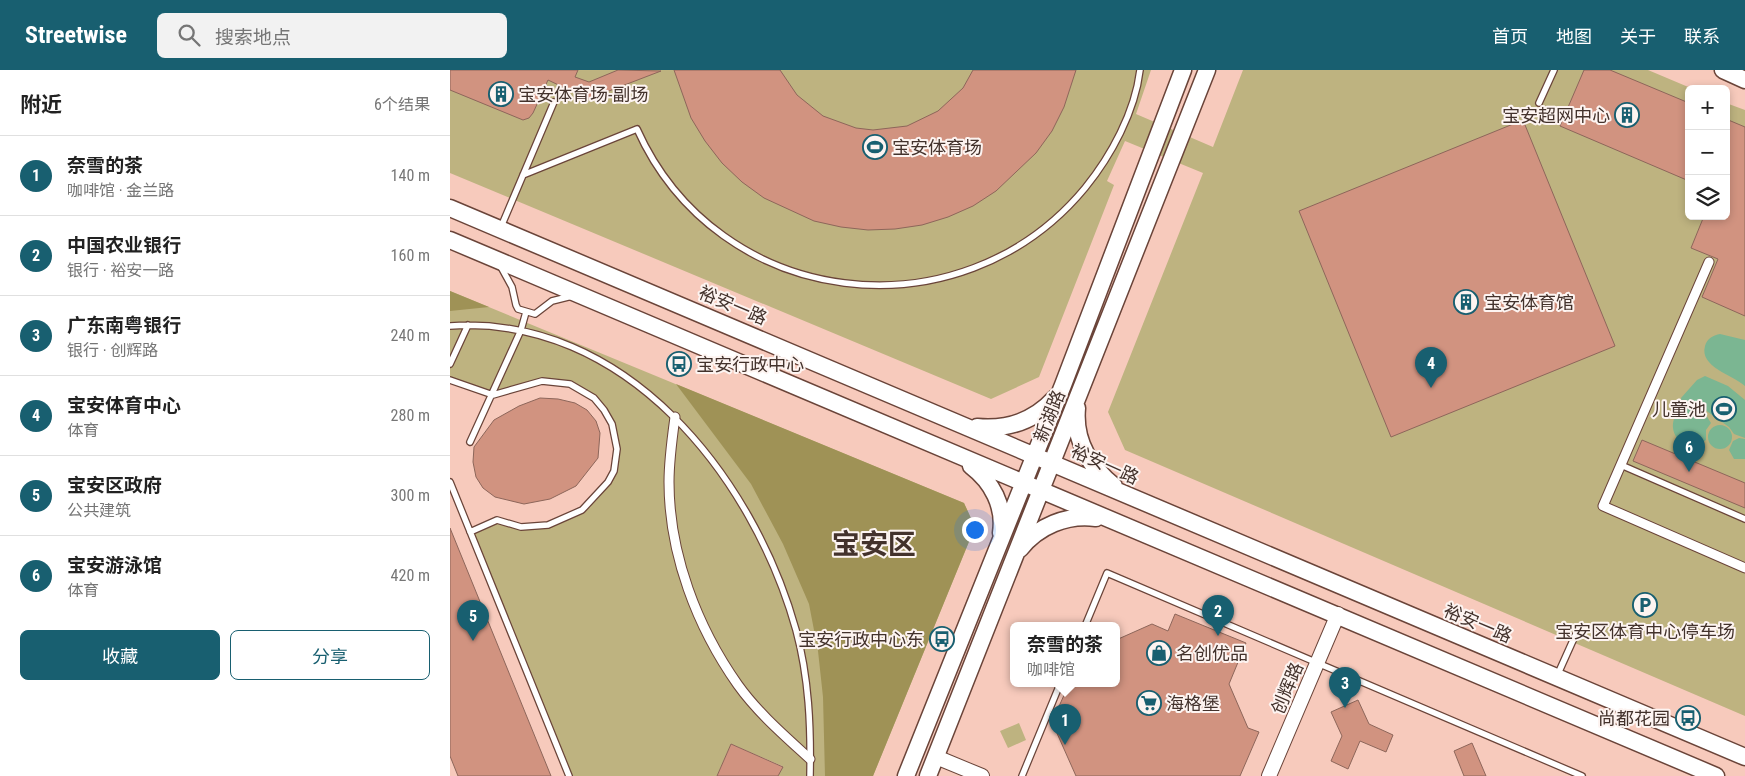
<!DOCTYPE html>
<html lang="zh">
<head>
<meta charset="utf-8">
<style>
  :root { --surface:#fff; --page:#f2f2f2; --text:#222; --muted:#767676; --line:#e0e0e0; --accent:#185f70 }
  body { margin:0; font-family:"Roboto Condensed","Noto Sans SC",sans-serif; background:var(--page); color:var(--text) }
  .controls { position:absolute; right:15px; top:15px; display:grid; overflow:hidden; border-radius:8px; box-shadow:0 2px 8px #0003 }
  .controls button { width:45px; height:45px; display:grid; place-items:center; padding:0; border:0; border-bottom:1px solid var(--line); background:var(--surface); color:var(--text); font:25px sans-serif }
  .you { position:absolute; left:524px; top:459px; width:18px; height:18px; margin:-12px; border:4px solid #fff; border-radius:50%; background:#1a73e8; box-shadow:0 0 0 8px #1a73e833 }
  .badge { display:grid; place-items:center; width:32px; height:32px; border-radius:50%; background:var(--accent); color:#fff; font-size:16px; font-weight:700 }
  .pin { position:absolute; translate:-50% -41px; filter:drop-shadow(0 1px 2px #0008) }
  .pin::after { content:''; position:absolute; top:26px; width:18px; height:15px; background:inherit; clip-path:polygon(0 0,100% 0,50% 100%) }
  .popup { position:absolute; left:560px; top:552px; width:110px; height:65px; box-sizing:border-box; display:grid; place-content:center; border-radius:8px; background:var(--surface); filter:drop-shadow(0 1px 4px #0005); font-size:16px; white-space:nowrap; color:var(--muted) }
  .popup b { font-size:19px; color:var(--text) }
  .popup::after { content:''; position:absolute; left:50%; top:100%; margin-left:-10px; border:10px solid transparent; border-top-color:var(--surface) }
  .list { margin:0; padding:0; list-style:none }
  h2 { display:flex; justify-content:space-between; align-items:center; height:65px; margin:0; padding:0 20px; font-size:21px }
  h2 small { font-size:16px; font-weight:400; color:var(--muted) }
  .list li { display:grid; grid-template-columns:32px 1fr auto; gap:15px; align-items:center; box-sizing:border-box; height:80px; padding:0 20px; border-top:1px solid var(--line) }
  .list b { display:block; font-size:19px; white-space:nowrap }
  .list p { margin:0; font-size:16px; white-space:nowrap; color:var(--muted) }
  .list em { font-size:16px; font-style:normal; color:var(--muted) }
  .actions { display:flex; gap:10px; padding:15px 20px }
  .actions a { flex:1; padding:11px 0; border:1px solid var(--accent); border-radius:8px; text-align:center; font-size:18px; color:var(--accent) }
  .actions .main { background:var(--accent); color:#fff }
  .icon { flex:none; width:28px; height:28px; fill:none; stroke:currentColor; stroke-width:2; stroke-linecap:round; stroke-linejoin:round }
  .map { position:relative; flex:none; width:1295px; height:706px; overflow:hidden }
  header { display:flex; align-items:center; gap:30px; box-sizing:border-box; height:70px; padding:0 25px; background:var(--accent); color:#fff }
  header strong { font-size:24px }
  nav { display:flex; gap:28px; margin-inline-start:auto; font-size:18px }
  .search { width:350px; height:45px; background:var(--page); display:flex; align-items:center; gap:12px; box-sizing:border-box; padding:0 18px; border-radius:8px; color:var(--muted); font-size:19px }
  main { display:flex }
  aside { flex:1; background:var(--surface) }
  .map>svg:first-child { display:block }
</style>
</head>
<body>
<header>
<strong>Streetwise</strong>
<div class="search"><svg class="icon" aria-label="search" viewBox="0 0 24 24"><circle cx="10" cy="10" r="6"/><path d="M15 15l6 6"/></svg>搜索地点</div>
<nav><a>首页</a><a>地图</a><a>关于</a><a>联系</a></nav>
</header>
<main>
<aside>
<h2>附近<small>6个结果</small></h2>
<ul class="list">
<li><span class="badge">1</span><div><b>奈雪的茶</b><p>咖啡馆 · 金兰路</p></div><em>140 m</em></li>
<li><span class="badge">2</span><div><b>中国农业银行</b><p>银行 · 裕安一路</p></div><em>160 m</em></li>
<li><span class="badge">3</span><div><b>广东南粤银行</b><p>银行 · 创辉路</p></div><em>240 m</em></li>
<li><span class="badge">4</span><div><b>宝安体育中心</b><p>体育</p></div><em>280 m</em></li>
<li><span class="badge">5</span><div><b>宝安区政府</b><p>公共建筑</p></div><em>300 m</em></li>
<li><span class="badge">6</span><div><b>宝安游泳馆</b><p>体育</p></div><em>420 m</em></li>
</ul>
<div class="actions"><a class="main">收藏</a><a>分享</a></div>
</aside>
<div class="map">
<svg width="1295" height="706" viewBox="0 0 1295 706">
  <rect width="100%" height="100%" fill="#f7cabc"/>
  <path fill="#beb380" d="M0 0H701L686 44 763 77 793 0H1198L1243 19H1239V146H1276V33L1295 40V646L675 380 658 342 753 103 675 71 657 111 664 115 589 307 541 329 0 103Z
    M0 221 514 433 525 457 423 706H328L332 696 281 674 267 706H119L20 462 47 450 83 457 120 447 151 421 166 391 162 354 144 328 106 311 43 325 0 310Z
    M569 653 576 670 558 678 550 661Z"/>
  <path fill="#9f9256" d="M0 221 39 237 0 241Z
    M226 314 514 433 525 457 423 706H375L373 627 368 581 359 534 333 474 301 414Z"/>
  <path fill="#7bb692" d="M1270 264 1295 270V316C1283 305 1249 297 1255 276 1257 268 1264 265 1270 264Z
    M1255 306 1278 316 1295 330V368L1284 364 1279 357 1251 337 1232 334 1231 328 1247 310Z
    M1242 337 1254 342 1261 353 1256 360V370C1227 392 1206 342 1242 337Z
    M1258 367a12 12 0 1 1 24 0a12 12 0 1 1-24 0Z
    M1289 368 1295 369V389H1284L1279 380 1283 371Z"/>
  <path fill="#d19380" stroke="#8d665a" d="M0 0H128L125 7 139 12 168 0 211 1 138 29 98 10 83 43 79 48 73 50 0 20Z
    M224 0H330L347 25 373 46 406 58 423 60 457 56 488 41 513 18 523 0H626L614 37 602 61 586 83 546 121 523 136 498 147 472 155 445 159 418 160 391 157 364 151 314 128 292 112 272 93 255 71 241 48Z
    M1134 0H1160L1239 33V111L1110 56Z
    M1276 49 1295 57V246L1252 227 1268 189 1241 178 1254 146H1276Z
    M1073 50 1165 276 941 367 849 141Z
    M90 328 108 329 125 333 137 340 146 351 150 363 148 388 126 416 100 429 74 434 45 427 33 418 26 407 23 392 24 377 44 350 69 336Z
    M1192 370 1295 413V438L1183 391Z
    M0 458 101 706H8L0 686Z
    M725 544 796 573 779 614 798 658 809 662 790 706H626L602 652 619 614H666V570L702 554 718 561Z
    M908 630 919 654 943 665 936 682 910 671 898 699 881 691 892 666 881 642Z
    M1022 673 1036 706H1014L1004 681Z
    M281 674 333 697 328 706H267Z"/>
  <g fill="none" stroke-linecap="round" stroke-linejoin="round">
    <defs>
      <path id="service" d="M1089 33 1104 0
        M73 105 187 59C268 240 510 269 635 118 661 86 685 42 690 0
        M51 157 104 32
        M51 197 62 217 66 235 68 239 85 244 102 231 122 226
        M0 256C175 244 303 406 346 560 359 608 361 657 360 706
        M0 294 18 255
        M0 310 43 325 92 311 120 314 144 328 154 340 162 354 167 379 164 401 158 412 132 440 98 455 71 457 47 450 20 462
        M20 372 71 260 76 242
        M1171 395 1295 449
        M0 412 119 706
        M635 556 657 503 1132 706
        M1107 606 1129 557
        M572 706 610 614"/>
      <path id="pedestrian" d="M1259 192 1153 436 1295 498
        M225 347C222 369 219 390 219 412 219 484 247 557 288 615 308 643 335 666 360 689"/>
      <path id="tertiary" d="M486 687 532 706
        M819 706 888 544"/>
      <path id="secondary" d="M1273 0 1295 10
        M0 138 1295 687
        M0 170 1266 706
        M627 338C624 370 639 396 664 416
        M527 357C558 360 584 351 605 328
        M521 396C542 412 555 436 551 463
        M570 479C588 456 617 444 646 448
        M456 706 613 315 733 0
        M478 706 757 0"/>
    </defs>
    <use href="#service" stroke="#6a4439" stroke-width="8"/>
    <use href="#pedestrian" stroke="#6a4439" stroke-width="11"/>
    <use href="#tertiary" stroke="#6a4439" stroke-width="16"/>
    <use href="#secondary" stroke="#6a4439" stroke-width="19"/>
    <use href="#service" stroke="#fff" stroke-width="5.5"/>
    <use href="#pedestrian" stroke="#fff" stroke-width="9"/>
    <use href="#tertiary" stroke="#fff" stroke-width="14"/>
    <use href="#secondary" stroke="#fff" stroke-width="16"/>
  </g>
  <defs>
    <symbol id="building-ring" viewBox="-11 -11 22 22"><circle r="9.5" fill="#fdf4f1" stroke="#185f70" stroke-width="1.5"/><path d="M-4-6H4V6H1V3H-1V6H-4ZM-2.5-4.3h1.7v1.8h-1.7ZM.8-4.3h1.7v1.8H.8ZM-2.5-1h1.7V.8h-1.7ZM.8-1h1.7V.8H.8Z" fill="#185f70"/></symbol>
    <symbol id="stadium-ring" viewBox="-11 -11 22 22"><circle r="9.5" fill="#fdf4f1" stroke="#185f70" stroke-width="1.5"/><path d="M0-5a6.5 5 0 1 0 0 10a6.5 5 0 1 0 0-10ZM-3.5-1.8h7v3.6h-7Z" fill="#185f70"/></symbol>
    <symbol id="bus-ring" viewBox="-11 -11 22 22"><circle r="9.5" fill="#fdf4f1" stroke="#185f70" stroke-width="1.5"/><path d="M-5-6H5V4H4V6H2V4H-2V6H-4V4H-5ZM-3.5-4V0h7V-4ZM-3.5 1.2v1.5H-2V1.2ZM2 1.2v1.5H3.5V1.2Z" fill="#185f70"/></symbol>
    <symbol id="parking-ring" viewBox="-11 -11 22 22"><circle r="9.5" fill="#fdf4f1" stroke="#185f70" stroke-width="1.5"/><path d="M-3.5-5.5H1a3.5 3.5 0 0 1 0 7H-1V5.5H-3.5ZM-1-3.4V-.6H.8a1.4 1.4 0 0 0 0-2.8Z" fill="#185f70"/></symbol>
    <symbol id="shop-ring" viewBox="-11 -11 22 22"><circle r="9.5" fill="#fdf4f1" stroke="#185f70" stroke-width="1.5"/><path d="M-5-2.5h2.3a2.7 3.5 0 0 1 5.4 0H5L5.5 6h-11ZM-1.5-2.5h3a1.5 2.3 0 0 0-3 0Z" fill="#185f70"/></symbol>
    <symbol id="supermarket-ring" viewBox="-11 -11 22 22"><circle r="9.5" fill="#fdf4f1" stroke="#185f70" stroke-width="1.5"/><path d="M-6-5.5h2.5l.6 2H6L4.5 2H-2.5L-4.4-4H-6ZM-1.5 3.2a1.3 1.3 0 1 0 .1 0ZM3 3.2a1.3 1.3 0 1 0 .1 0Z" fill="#185f70"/></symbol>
  </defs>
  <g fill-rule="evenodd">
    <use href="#building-ring" x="37" y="10" width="28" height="28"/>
    <use href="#building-ring" x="1163" y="31" width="28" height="28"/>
    <use href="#stadium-ring" x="411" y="63" width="28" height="28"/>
    <use href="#building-ring" x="1002" y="218" width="28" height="28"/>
    <use href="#bus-ring" x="215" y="280" width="28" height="28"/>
    <use href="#stadium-ring" x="1260" y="325" width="28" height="28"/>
    <use href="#parking-ring" x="1181" y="521" width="28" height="28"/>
    <use href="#bus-ring" x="478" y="555" width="28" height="28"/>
    <use href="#shop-ring" x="695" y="569" width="28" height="28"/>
    <use href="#supermarket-ring" x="685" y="619" width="28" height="28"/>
    <use href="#bus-ring" x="1224" y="634" width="28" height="28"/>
  </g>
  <g text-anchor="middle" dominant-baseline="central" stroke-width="4" stroke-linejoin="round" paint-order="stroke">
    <g font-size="18" fill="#43322c" stroke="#fdf4f1" text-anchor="start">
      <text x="68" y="24">宝安体育场-副场</text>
      <text x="1160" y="45" text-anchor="end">宝安超网中心</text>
      <text x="442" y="77">宝安体育场</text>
      <text x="1034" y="232">宝安体育馆</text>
      <text x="246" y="294">宝安行政中心</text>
      <text x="1256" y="339" text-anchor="end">儿童池</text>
      <text x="1195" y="561" text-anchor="middle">宝安区体育中心停车场</text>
      <text x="474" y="569" text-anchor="end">宝安行政中心东</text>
      <text x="726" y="583">名创优品</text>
      <text x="716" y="633">海格堡</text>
      <text x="1220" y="648" text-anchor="end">尚都花园</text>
    </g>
    <g font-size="18" fill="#43322c" stroke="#fdf4f1">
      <text transform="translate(283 235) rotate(23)">裕安一路</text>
      <text transform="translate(599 346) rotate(-68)">新湖路</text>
      <text transform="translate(655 394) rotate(24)">裕安一路</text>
      <text transform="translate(1028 553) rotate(23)">裕安一路</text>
      <text transform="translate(837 618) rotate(-67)">创辉路</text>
    </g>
    <g font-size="28" font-weight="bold" fill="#43322c" stroke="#fdf4f1">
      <text x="424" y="474">宝安区</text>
    </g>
  </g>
</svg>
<div class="controls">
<button>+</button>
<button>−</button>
<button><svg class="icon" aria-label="layers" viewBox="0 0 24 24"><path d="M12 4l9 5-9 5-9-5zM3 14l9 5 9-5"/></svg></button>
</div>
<div class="you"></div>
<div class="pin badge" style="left:615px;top:675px">1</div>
<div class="popup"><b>奈雪的茶</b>咖啡馆</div>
<div class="pin badge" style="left:768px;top:566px">2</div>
<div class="pin badge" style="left:895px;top:638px">3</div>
<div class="pin badge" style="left:981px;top:318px">4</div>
<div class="pin badge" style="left:23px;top:571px">5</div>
<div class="pin badge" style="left:1239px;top:402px">6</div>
</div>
</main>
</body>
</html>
